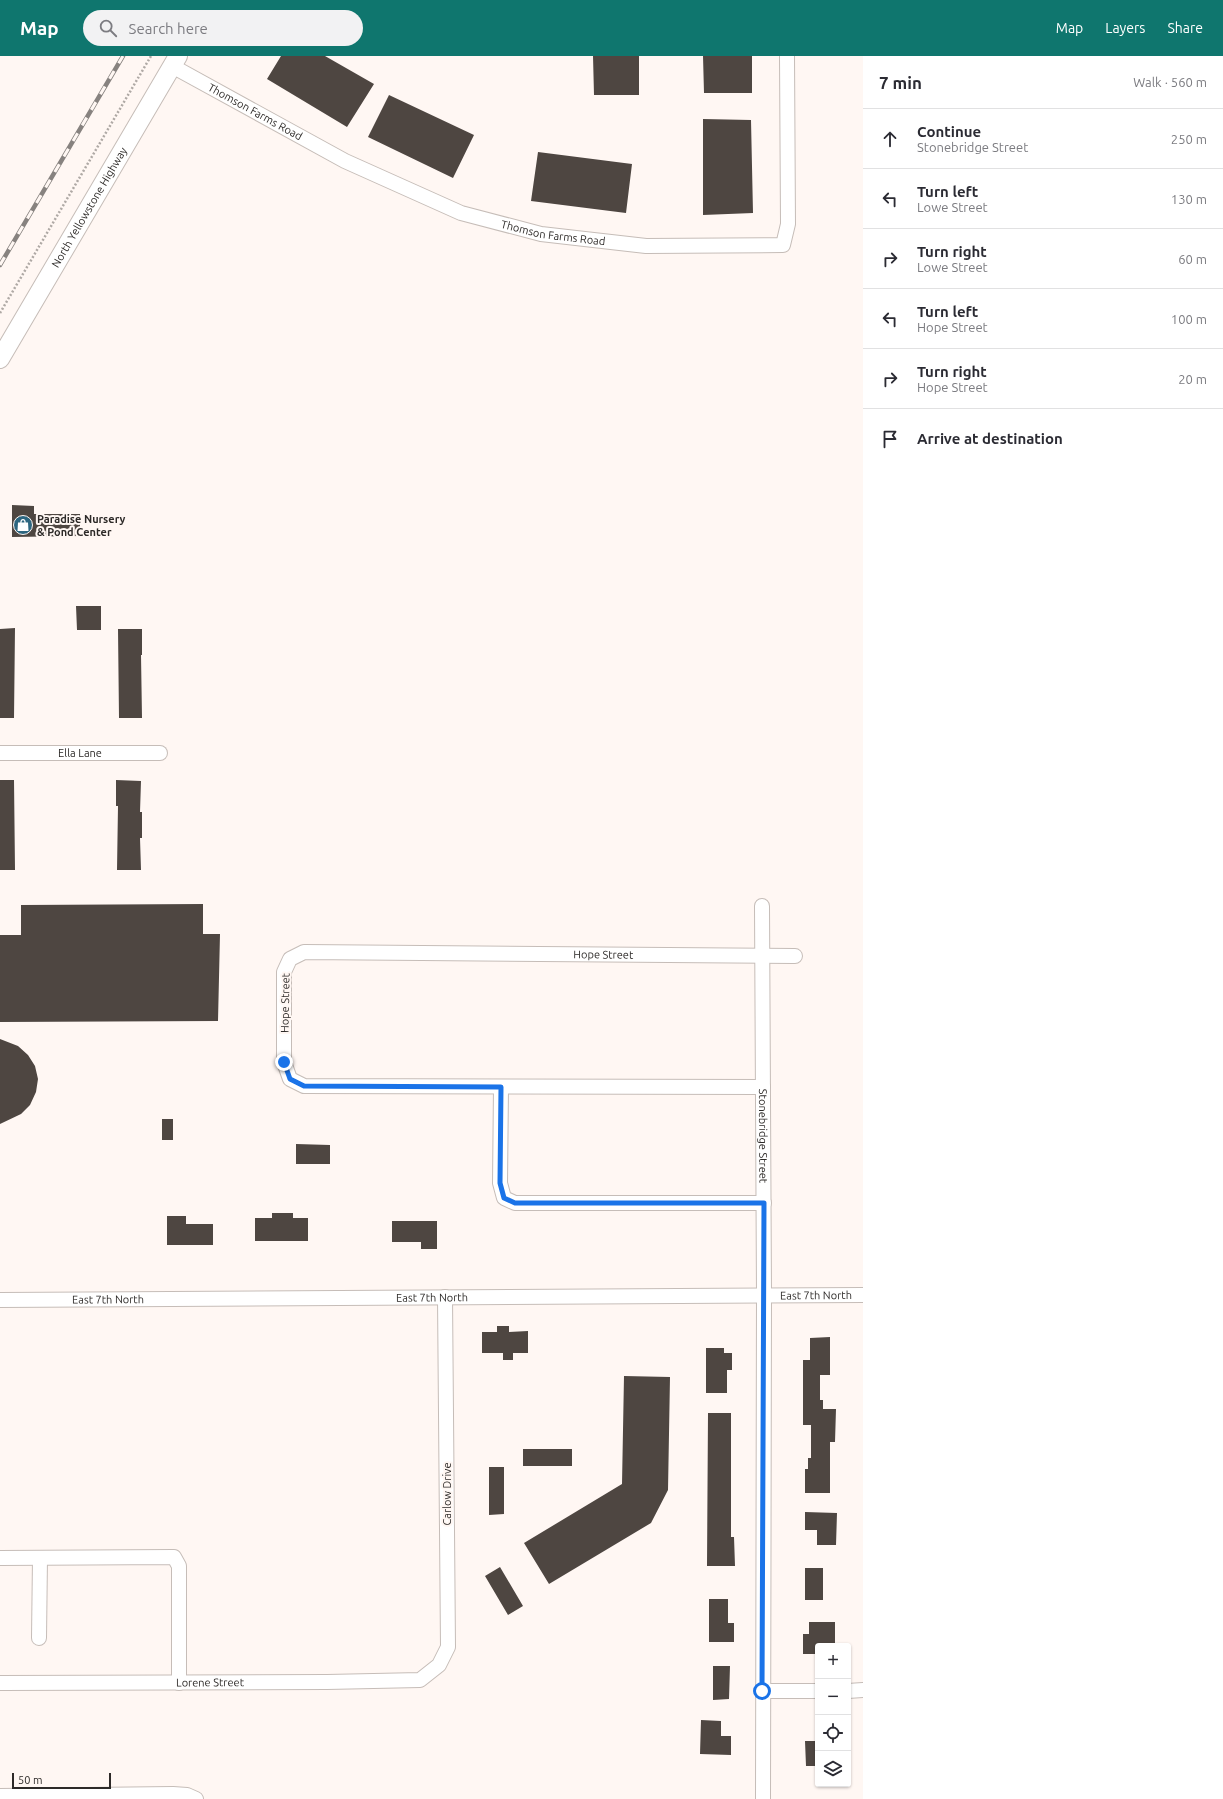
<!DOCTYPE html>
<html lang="en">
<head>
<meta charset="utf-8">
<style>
  :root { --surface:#fff; --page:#f2f2f3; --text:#2b2b33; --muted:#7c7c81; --line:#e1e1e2; --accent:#0f766e }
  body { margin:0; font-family:Ubuntu,sans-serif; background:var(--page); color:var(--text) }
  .controls { position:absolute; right:12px; bottom:12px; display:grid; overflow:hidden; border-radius:4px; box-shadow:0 1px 3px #0004 }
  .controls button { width:36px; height:36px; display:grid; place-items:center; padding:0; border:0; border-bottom:1px solid var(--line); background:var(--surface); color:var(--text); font:20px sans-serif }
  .scale { position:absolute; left:12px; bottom:10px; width:99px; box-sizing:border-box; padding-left:4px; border:2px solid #2d2a28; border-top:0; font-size:11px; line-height:14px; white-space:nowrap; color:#2d2a28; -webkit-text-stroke:3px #fff7f3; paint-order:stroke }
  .stop { position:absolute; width:12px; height:12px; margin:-9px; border:3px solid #1a73e8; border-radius:50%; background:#fff }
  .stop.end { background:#1a73e8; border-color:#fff; box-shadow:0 1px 4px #0008 }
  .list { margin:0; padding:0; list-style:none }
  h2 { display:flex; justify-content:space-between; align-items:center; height:52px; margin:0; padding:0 16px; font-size:17px }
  h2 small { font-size:13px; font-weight:400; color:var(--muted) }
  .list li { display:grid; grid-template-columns:26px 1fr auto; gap:12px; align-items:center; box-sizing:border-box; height:60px; padding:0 16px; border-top:1px solid var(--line) }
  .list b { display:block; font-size:15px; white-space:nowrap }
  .list p { margin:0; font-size:13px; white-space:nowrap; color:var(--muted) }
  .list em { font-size:13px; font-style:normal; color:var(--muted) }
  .icon { flex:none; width:22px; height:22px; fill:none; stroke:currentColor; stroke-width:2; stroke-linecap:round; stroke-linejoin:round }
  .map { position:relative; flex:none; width:863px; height:1743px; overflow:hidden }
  header { display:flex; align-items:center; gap:24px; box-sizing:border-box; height:56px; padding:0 20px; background:var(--accent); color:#fff }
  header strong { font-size:19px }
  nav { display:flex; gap:22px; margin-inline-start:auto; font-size:14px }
  .search { width:280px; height:36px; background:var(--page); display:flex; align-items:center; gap:10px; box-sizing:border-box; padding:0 14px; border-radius:22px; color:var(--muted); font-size:15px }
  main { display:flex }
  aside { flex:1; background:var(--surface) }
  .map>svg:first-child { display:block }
</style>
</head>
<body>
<header>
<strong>Map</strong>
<div class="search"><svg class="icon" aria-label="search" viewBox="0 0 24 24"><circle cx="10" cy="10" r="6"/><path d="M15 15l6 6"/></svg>Search here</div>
<nav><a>Map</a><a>Layers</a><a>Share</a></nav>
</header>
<main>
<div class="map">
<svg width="863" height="1743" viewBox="0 0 863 1743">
  <rect width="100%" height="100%" fill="#fff7f3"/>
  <path fill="#4e4641" d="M281 0H325L374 28 347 71 267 23Z
    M593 0H639V39H594Z
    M703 0H752V37H704Z
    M389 39 474 79 453 122 368 81Z
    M703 63 751 64 753 157 703 159Z
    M538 96 632 108 626 157 531 145Z
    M12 449 34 450V458H80V480L12 481Z
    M76 550H101V574H77Z
    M15 572 14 662H0V573Z
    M118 573H142V599H141L142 662H119Z
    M0 724H14L15 814H0Z
    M116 724 141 725 140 756H142V782H140L141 814H117L118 750H116Z
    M203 848V878H220L218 965 0 966V879H21V849Z
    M0 983 18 990 28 999 35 1010 38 1023 36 1036 30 1049 21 1058 0 1068Z
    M162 1063H173V1084H162Z
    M296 1088 330 1089V1108H296Z
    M272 1157H293V1162H308V1185H255V1162H272Z
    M167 1160H186V1168H213V1189H167Z
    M392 1165H437V1193H421V1186H392Z
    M497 1270H509V1276L528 1275V1297H513V1304H503V1297H482V1276H497Z
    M830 1281V1319H820V1344H823V1353H836L835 1386H830V1437H805V1413H808V1402H811V1369H803V1304H810V1282Z
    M706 1292H724V1297H732V1314H727V1337H706Z
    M624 1320 670 1321 668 1434 651 1467 549 1528 524 1487 622 1428Z
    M708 1357H731V1481H734L735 1510H707Z
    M523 1393H572V1410H523Z
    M489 1411H504V1458L489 1459Z
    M805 1456 837 1457 836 1489H817V1474H805Z
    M500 1511 523 1550 508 1559 485 1520Z
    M805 1512H823V1544H805Z
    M709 1543H728V1567H734V1586H709Z
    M809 1566H835V1590H818V1598H803V1578H809Z
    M713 1610H730L729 1643 713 1644Z
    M701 1664 721 1665V1680H731V1699L700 1698Z
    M805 1685H818V1710H806Z"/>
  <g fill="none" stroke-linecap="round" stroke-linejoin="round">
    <defs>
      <g id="minor">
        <path id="s1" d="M172 10 345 105 461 157 541 178 646 190 783 189 788 168 787 0"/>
        <path id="s2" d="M0 697H160"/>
        <path id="s3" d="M762 850 764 1239 763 1743"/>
        <path d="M501 1031 500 1127 504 1142 515 1147H764"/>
        <path id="s4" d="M763 1031 304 1030 290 1023 284 1006V916L290 903 304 896 795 900"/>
        <path id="s5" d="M0 1244 863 1239"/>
        <path d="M0 1502 174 1501 179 1510V1627"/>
        <path d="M39 1582 40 1502"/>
        <path id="s6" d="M0 1627 327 1626 420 1624 439 1609 448 1591 445 1241"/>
        <path d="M762 1635H818"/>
        <path d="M848 1635 863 1634"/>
        <path d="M0 1740 173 1738 187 1739 196 1743"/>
      </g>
      <g id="major">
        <path id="s7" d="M0 303 178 0"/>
      </g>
    </defs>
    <use href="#minor" stroke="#c6bdb8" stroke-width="16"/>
    <use href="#major" stroke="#c6bdb8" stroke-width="20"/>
    <path stroke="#afa9a5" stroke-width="2.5" stroke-dasharray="2 2" stroke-linecap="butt" d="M0 257 151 0"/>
    <use href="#minor" stroke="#fff" stroke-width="14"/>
    <use href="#major" stroke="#fff" stroke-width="18"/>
    <defs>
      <path id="rail" d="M0 209 123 0"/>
    </defs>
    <use href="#rail" stroke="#87827f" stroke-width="4.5"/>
    <use href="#rail" stroke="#fff7f3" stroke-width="3" stroke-dasharray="9" stroke-linecap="butt"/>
  </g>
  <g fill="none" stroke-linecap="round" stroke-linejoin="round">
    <path stroke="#1a73e8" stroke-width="5" d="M284 1006 290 1023 304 1030 501 1031 500 1127 504 1142 515 1147H764L762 1635"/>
  </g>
  <defs>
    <symbol id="shop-disc" viewBox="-11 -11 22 22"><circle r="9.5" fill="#2d6680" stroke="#fff7f3"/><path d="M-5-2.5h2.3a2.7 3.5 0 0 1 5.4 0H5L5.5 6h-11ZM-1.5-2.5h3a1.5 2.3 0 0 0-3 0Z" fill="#fff"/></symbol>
  </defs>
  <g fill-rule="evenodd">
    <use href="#shop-disc" x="12" y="458" width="22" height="22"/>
  </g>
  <g text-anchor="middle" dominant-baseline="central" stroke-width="4" stroke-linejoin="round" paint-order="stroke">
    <g font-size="11" fill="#2d2a28" stroke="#fff7f3">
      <text stroke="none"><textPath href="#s1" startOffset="95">Thomson Farms Road</textPath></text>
      <text stroke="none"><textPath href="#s7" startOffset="176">North Yellowstone Highway</textPath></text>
      <text stroke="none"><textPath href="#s1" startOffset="419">Thomson Farms Road</textPath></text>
      <text stroke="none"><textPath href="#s2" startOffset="80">Ella Lane</textPath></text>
      <text stroke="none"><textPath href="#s4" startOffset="912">Hope Street</textPath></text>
      <text transform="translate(285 947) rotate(-89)">Hope Street</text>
      <text stroke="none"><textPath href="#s3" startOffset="230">Stonebridge Street</textPath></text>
      <text stroke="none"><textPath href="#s5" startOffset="816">East 7th North</textPath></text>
      <text stroke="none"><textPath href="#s5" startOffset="432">East 7th North</textPath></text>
      <text stroke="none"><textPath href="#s5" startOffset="108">East 7th North</textPath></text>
      <text transform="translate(447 1438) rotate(-90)">Carlow Drive</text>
      <text stroke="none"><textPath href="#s6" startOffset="210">Lorene Street</textPath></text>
    </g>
    <g font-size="11" font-weight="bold" fill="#2d2a28" stroke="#fff7f3" text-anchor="start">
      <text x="37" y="463">Paradise Nursery<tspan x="37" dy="13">&amp; Pond Center</tspan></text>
    </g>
  </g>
</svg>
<div class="controls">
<button>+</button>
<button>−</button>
<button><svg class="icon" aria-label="locate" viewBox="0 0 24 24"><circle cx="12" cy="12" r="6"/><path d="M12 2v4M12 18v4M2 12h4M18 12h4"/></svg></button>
<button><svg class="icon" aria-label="layers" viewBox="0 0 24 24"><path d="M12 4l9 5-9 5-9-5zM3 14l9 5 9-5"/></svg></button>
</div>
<div class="scale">50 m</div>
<div class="stop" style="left:762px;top:1635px"></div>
<div class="stop end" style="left:284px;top:1006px"></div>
</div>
<aside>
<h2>7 min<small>Walk · 560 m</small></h2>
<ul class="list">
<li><svg class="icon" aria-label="ahead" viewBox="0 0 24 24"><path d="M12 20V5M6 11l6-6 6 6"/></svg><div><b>Continue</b><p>Stonebridge Street</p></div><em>250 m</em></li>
<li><svg class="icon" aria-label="left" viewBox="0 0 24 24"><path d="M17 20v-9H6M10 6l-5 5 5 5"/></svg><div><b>Turn left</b><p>Lowe Street</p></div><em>130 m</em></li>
<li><svg class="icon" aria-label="right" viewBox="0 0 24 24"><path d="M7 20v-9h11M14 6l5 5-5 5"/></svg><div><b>Turn right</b><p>Lowe Street</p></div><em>60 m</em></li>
<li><svg class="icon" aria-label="left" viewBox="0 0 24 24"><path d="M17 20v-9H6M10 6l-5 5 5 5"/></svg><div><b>Turn left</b><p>Hope Street</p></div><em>100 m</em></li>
<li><svg class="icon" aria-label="right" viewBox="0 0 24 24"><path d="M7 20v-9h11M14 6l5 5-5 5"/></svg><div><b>Turn right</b><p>Hope Street</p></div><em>20 m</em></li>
<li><svg class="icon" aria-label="arrive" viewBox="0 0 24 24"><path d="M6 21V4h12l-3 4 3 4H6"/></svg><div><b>Arrive at destination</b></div></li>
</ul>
</aside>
</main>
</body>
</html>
